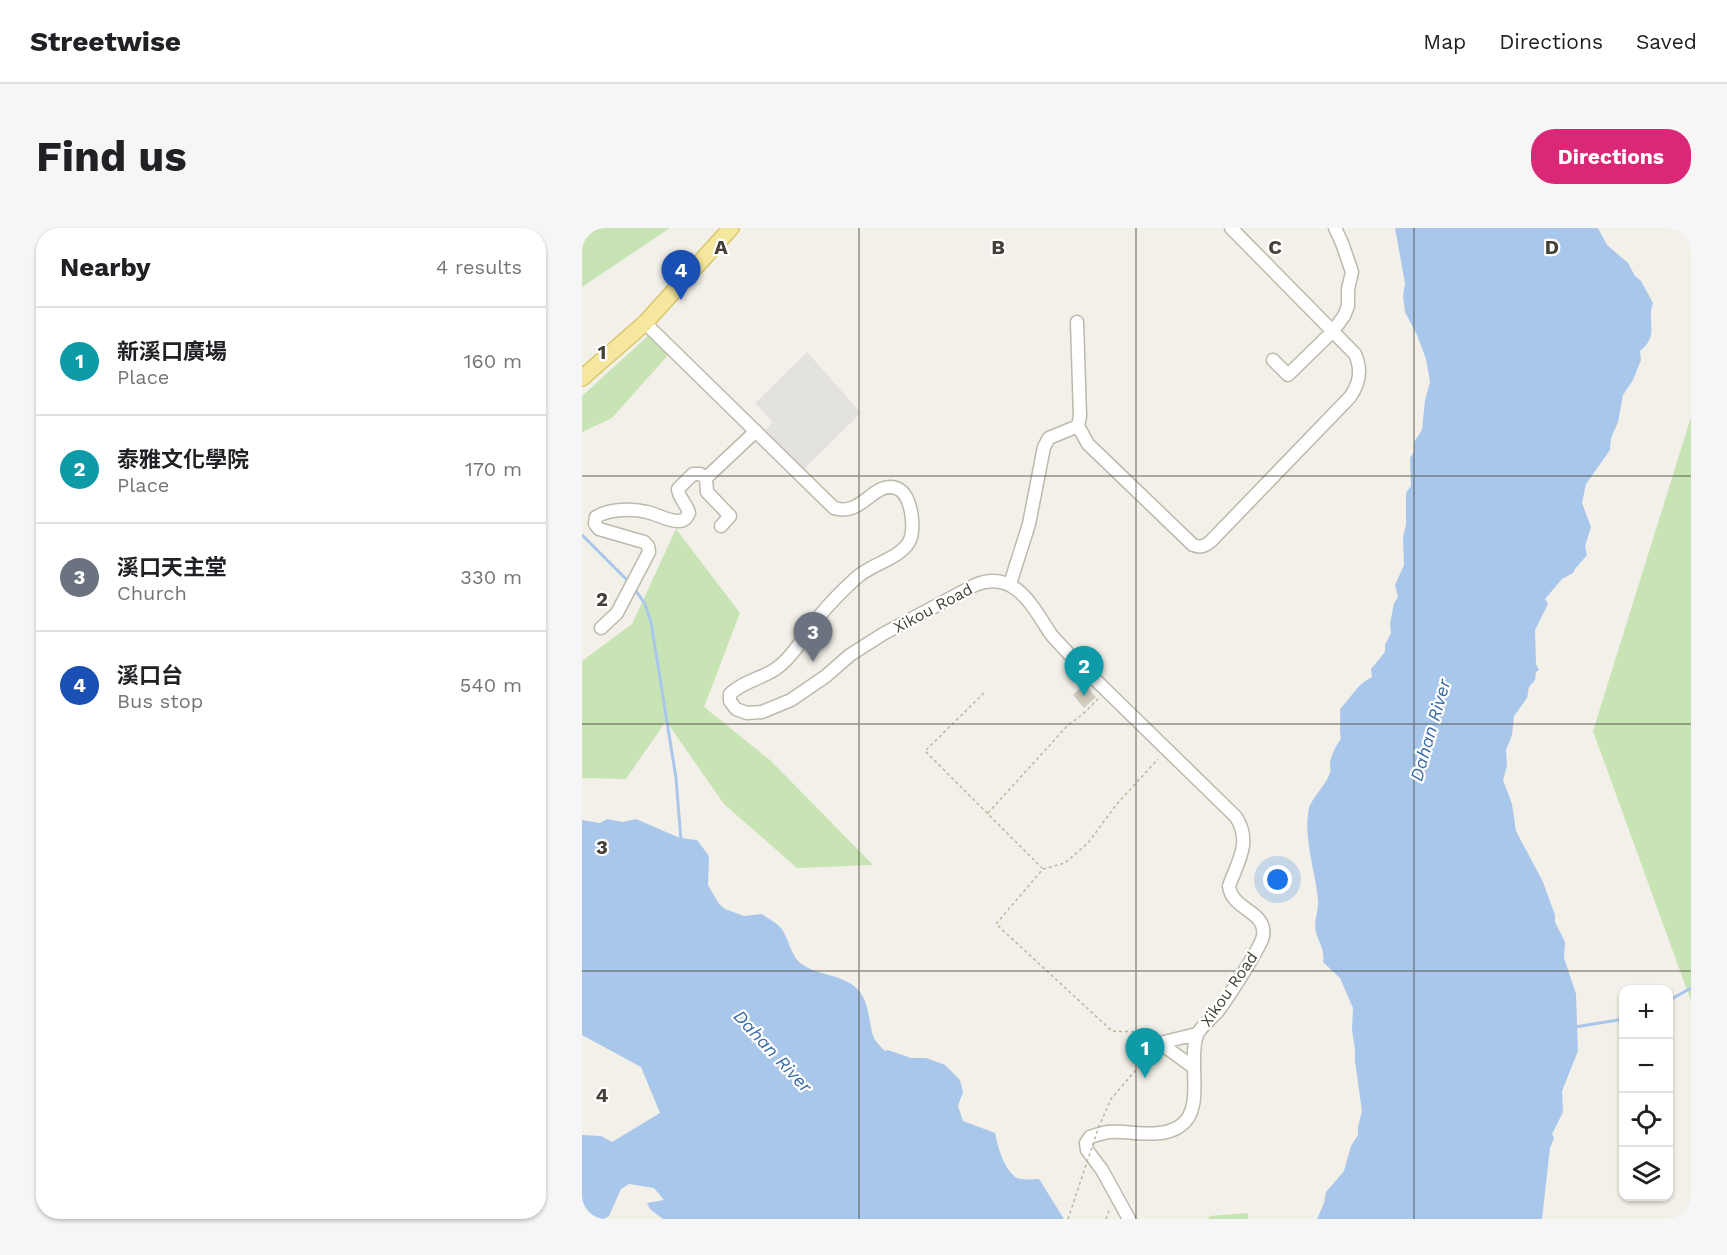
<!DOCTYPE html>
<html lang="en">
<head>
<meta charset="utf-8">
<style>
  :root { --surface:#fff; --page:#f6f6f6; --text:#202124; --muted:#757577; --line:#e0e0e0; --accent:#db2777 }
  body { margin:0; font-family:"Work Sans","Noto Sans TC",sans-serif; background:var(--page); color:var(--text) }
  .controls { position:absolute; right:18px; bottom:18px; display:grid; overflow:hidden; border-radius:12px; box-shadow:0 2px 4px #0004 }
  .controls button { width:54px; height:54px; display:grid; place-items:center; padding:0; border:0; border-bottom:2px solid var(--line); background:var(--surface); color:var(--text); font:30px sans-serif }
  .you { position:absolute; left:696px; top:652px; width:21px; height:21px; margin:-15px; border:4px solid #fff; border-radius:50%; background:#1a73e8; box-shadow:0 0 0 9px #1a73e833 }
  .badge { display:grid; place-items:center; width:39px; height:39px; border-radius:50%; background:var(--accent); color:#fff; font-size:20px; font-weight:700 }
  .pin { position:absolute; translate:-50% -50px; filter:drop-shadow(0 2px 3px #0008) }
  .pin::after { content:''; position:absolute; top:32px; width:21px; height:18px; background:inherit; clip-path:polygon(0 0,100% 0,50% 100%) }
  .list { margin:0; padding:0; list-style:none }
  h2 { display:flex; justify-content:space-between; align-items:center; height:78px; margin:0; padding:0 24px; font-size:26px }
  h2 small { font-size:20px; font-weight:400; color:var(--muted) }
  .list li { display:grid; grid-template-columns:39px 1fr auto; gap:18px; align-items:center; box-sizing:border-box; height:108px; padding:0 24px; border-top:2px solid var(--line) }
  .list b { display:block; font-size:22px; white-space:nowrap }
  .list p { margin:0; font-size:20px; white-space:nowrap; color:var(--muted) }
  .list em { font-size:20px; font-style:normal; color:var(--muted) }
  .icon { flex:none; width:33px; height:33px; fill:none; stroke:currentColor; stroke-width:2; stroke-linecap:round; stroke-linejoin:round }
  .map { position:relative; flex:none; width:1109px; height:991px; overflow:hidden; border-radius:24px }
  header { display:flex; align-items:center; gap:36px; box-sizing:border-box; height:84px; padding:0 30px; background:var(--surface); border-bottom:2px solid var(--line) }
  header strong { font-size:28px }
  nav { display:flex; gap:33px; margin-inline-start:auto; font-size:21px }
  .intro { display:flex; align-items:center; justify-content:space-between; box-sizing:border-box; height:144px; padding:0 36px }
  h1 { margin:0; font-size:42px }
  .button { padding:15px 27px; border-radius:24px; background:var(--accent); color:#fff; font-size:21px; font-weight:700 }
  main { display:flex; gap:36px; padding:0 36px }
  aside { flex:1; background:var(--surface); border-radius:24px; box-shadow:0 2px 4px #0004 }
  .map>svg:first-child { display:block }
</style>
</head>
<body>
<header>
<strong>Streetwise</strong>
<nav><a>Map</a><a>Directions</a><a>Saved</a></nav>
</header>
<div class="intro"><h1>Find us</h1><a class="button">Directions</a></div>
<main>
<aside>
<h2>Nearby<small>4 results</small></h2>
<ul class="list">
<li><span class="badge" style="background:#0f9aa8">1</span><div><b>新溪口廣場</b><p>Place</p></div><em>160 m</em></li>
<li><span class="badge" style="background:#0f9aa8">2</span><div><b>泰雅文化學院</b><p>Place</p></div><em>170 m</em></li>
<li><span class="badge" style="background:#6b7280">3</span><div><b>溪口天主堂</b><p>Church</p></div><em>330 m</em></li>
<li><span class="badge" style="background:#1a4fb4">4</span><div><b>溪口台</b><p>Bus stop</p></div><em>540 m</em></li>
</ul>
</aside>
<div class="map">
<svg width="1109" height="991" viewBox="0 0 1109 991">
  <rect width="100%" height="100%" fill="#f2f0e8"/>
  <path fill="#c8e3b4" d="M0 0H88L0 59Z
    M68 106 88 125 30 190 0 204V168Z
    M1109 189V773L1011 503Z
    M94 301 158 385 122 479 189 533 291 637 215 640 142 576 84 493 44 551 0 550V433L50 396Z
    M666 985V991H626L628 988Z"/>
  <path fill="#e4e2df" d="M225 124 279 185 222 241 183 202 191 194 173 175Z"/>
  <path fill="#a9c7ea" d="M813 0H1016L1025 17 1046 35 1053 48 1059 53 1071 75C1064 94 1078 107 1058 123L1059 132 1051 152 1041 167 1036 194 1029 210 1028 222 1004 256 1000 275 1009 299 1003 318 1005 327 993 341 991 345 980 351 963 371 966 376 953 402 954 436 957 442 954 444 953 452 947 459 945 470 932 488 930 507 924 522 925 538 921 552 930 576 934 603 961 654 973 687V694L983 714 982 730 994 766 996 823 980 863 981 884 970 906 972 910 968 920 960 991H735L742 975 744 964 762 943 769 918 776 907V899L780 883 773 833V821L770 802 771 780 758 750 741 734C743 722 737 715 734 704 731 694 737 682 736 672 733 640 721 612 727 580 729 572 745 555 748 545 749 542 748 539 748 536 749 527 754 517 759 511 757 500 759 492 758 481 769 470 775 456 790 449L789 441 803 424V417L809 405 808 396 812 375 816 369 813 357 822 337 821 309 824 297V265L829 258 828 230 832 224V214L840 202 843 172 848 154 844 131 835 107 823 84 821 68 823 55Z
    M25 591 41 594 54 591 98 610 115 612 127 628 126 657 137 676 143 681 162 688 180 686C186 691 194 694 199 700 206 709 208 724 216 733 232 749 262 744 278 764 287 776 287 794 291 808 293 813 299 819 303 823L306 822 329 830H344L363 837 378 852 381 864 376 878 381 893 413 905C416 919 421 939 433 949 439 953 450 951 457 951L482 991H81L68 981 65 975 82 972 72 960 47 956 39 961 27 988 22 991H0V907L19 908 30 914 78 885 59 839 0 807V592L18 595Z"/>
  <g fill="none" stroke-linecap="round" stroke-linejoin="round">
    <path stroke="#a9c7ea" stroke-width="3" d="M0 307 48 355
      M52 360 63 376 69 394 94 550 99 613
      M1086 773 1109 760
      M993 799 1042 791"/>
  </g>
  <path fill="#d3cdbe" d="M502 456 514 469 502 480 491 467Z"/>
  <g fill="none" stroke-linecap="round" stroke-linejoin="round">
    <defs>
      <path id="minor" d="M495 94 498 188 496 198 506 216 611 317C619 320 623 318 629 313L768 169C778 155 780 142 773 126L649 0
        M63 95 252 280C280 289 291 253 314 260 330 265 334 302 327 314 317 331 289 336 274 350 262 361 250 373 239 386 225 403 211 430 192 442 178 451 160 454 148 466V473L154 481 165 485 180 484 209 472 244 448 268 427 301 406 393 357C432 341 450 377 468 405 474 413 481 419 487 426L654 589C670 614 656 633 647 658 650 683 685 682 681 708 679 719 645 771 636 783 630 790 619 798 615 807 605 833 624 881 598 898 578 912 549 902 526 904 520 905 514 907 508 909L504 915 505 922 520 942 547 991
        M691 132 706 147 751 103 762 88 766 78V61L770 44 760 15 753 0
        M124 250 125 264 148 288 139 298
        M428 356 447 296 462 219 467 210 496 198
        M19 400 35 385 67 324 66 318 62 314 17 301 13 296 14 289C27 281 50 280 65 284 75 286 87 294 97 293 103 293 105 289 107 285 105 276 97 271 96 261L111 246H118L124 250 174 203
        M578 815 611 839
        M578 815 615 806"/>
      <path id="major" d="M0 150 63 95 149 0"/>
    </defs>
    <use href="#minor" stroke="#bdb9ab" stroke-width="15"/>
    <use href="#major" stroke="#d9c66f" stroke-width="18"/>
    <path stroke="#bdb69d" stroke-width="1.5" stroke-dasharray="3 3" stroke-linecap="butt" d="M402 465 343 523 460 640
      M406 585 486 497 501 486 517 470
      M569 809 556 804 530 803 414 696 461 641 483 635 506 615 534 577 576 531
      M519 894 529 871 570 823
      M524 991 528 980"/>
    <use href="#minor" stroke="#fff" stroke-width="12"/>
    <use href="#major" stroke="#f5e79d" stroke-width="15"/>
    <path stroke="#bdb69d" stroke-width="1.5" stroke-dasharray="3 3" stroke-linecap="butt" d="M486 991 518 895"/>
  </g>
  <path fill="none" stroke="#454137" stroke-width="1.5" stroke-opacity="0.55" d="M277 0V991M554 0V991M832 0V991M0 248H1109M0 496H1109M0 743H1109"/>
  <g text-anchor="middle" dominant-baseline="central" stroke-width="4.5" stroke-linejoin="round" paint-order="stroke">
    <g font-size="16" fill="#454137" stroke="#fff">
      <text transform="translate(351 380) rotate(-28)">Xikou Road</text>
      <text transform="translate(647 761) rotate(-55)">Xikou Road</text>
    </g>
    <g font-size="18" font-style="italic" fill="#396ca7" stroke="#fff">
      <text transform="translate(848 502) rotate(-74)">Dahan River</text>
      <text transform="translate(191 823) rotate(47)">Dahan River</text>
    </g>
  </g>
  <g font-size="20" text-anchor="middle" font-weight="bold" fill="#454137" stroke="#fff" stroke-width="4.5" stroke-linejoin="round" paint-order="stroke">
    <text x="139" y="26">A</text>
    <text x="416" y="26">B</text>
    <text x="693" y="26">C</text>
    <text x="970" y="26">D</text>
    <text x="20" y="131">1</text>
    <text x="20" y="378">2</text>
    <text x="20" y="626">3</text>
    <text x="20" y="874">4</text>
  </g>
</svg>
<div class="controls">
<button>+</button>
<button>−</button>
<button><svg class="icon" aria-label="locate" viewBox="0 0 24 24"><circle cx="12" cy="12" r="6"/><path d="M12 2v4M12 18v4M2 12h4M18 12h4"/></svg></button>
<button><svg class="icon" aria-label="layers" viewBox="0 0 24 24"><path d="M12 4l9 5-9 5-9-5zM3 14l9 5 9-5"/></svg></button>
</div>
<div class="you"></div>
<div class="pin badge" style="left:563px;top:850px;background:#0f9aa8">1</div>
<div class="pin badge" style="left:502px;top:468px;background:#0f9aa8">2</div>
<div class="pin badge" style="left:231px;top:434px;background:#6b7280">3</div>
<div class="pin badge" style="left:99px;top:72px;background:#1a4fb4">4</div>
</div>
</main>
</body>
</html>
